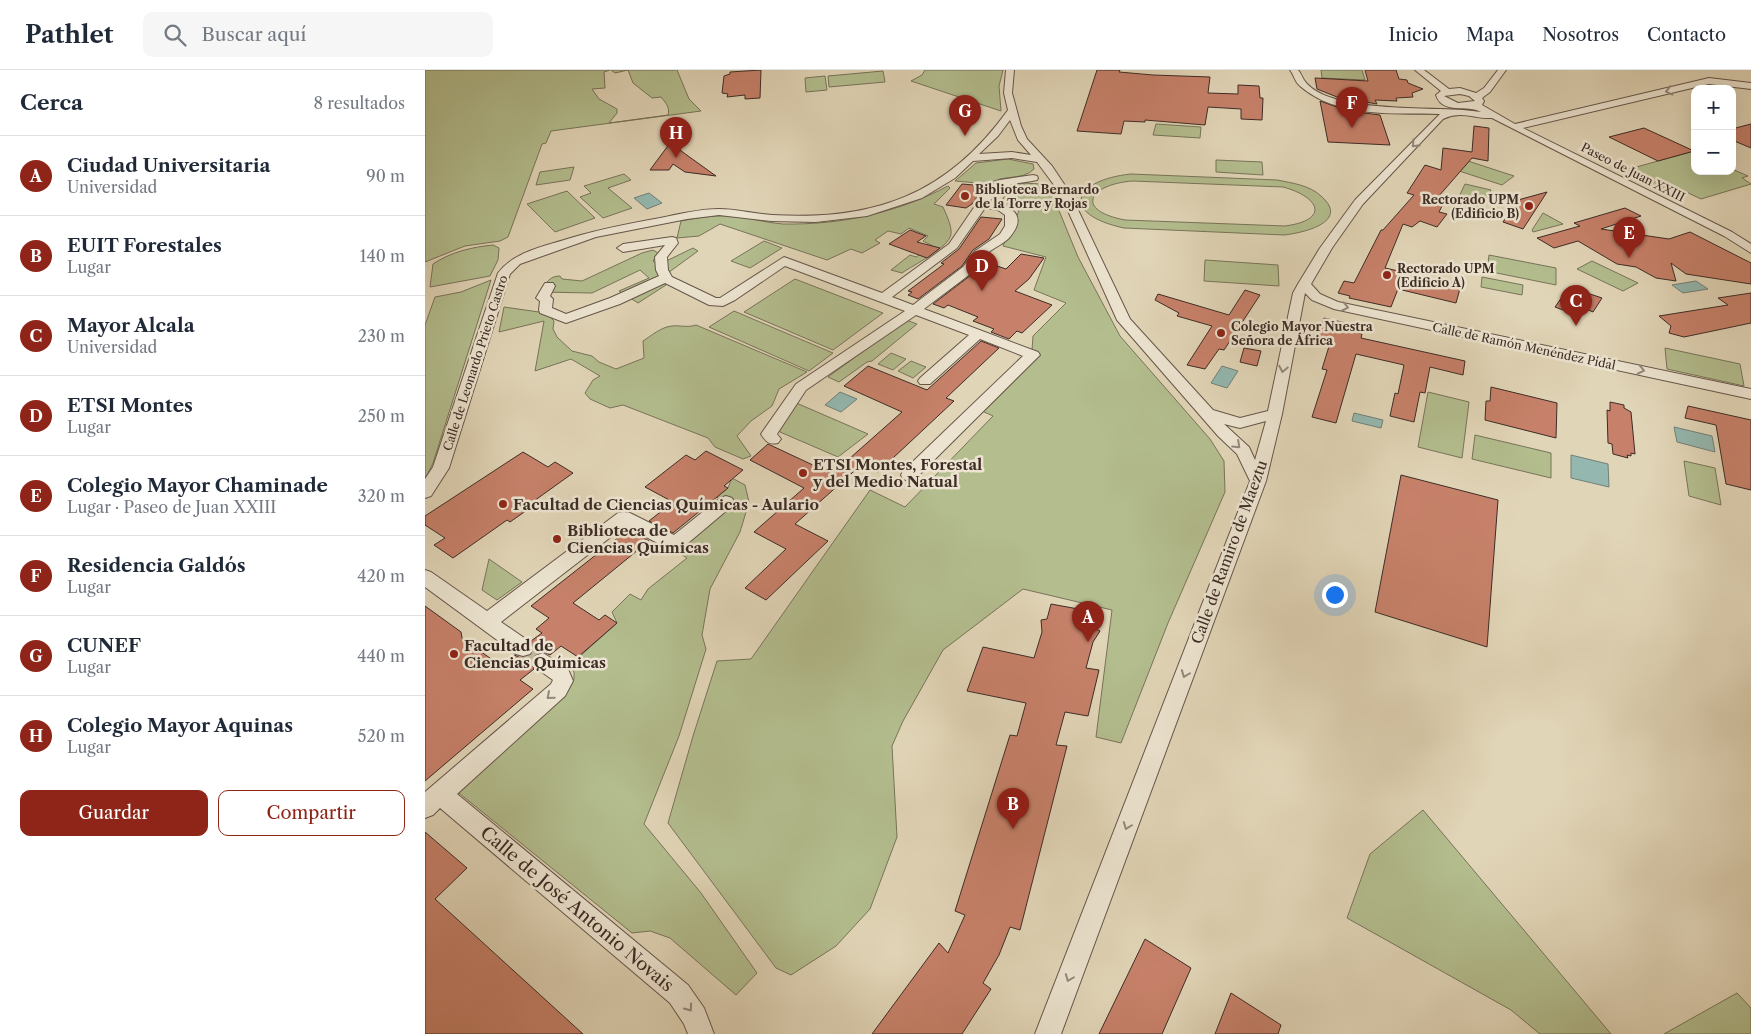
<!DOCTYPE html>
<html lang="es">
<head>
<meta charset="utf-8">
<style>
  :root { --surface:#fff; --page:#f6f6f7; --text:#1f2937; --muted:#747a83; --line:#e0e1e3; --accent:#8f2418 }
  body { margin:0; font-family:"Libre Caslon Text",serif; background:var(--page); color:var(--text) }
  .controls { position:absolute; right:15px; top:15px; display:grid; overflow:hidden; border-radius:10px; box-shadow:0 5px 20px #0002 }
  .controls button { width:45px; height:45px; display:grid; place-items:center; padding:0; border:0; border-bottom:1px solid var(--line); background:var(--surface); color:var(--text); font:25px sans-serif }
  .you { position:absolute; left:909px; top:524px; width:18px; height:18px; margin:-12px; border:4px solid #fff; border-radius:50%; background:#1a73e8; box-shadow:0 0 0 8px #1a73e833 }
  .badge { display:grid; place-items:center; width:32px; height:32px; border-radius:50%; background:var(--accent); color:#fff; font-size:16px; font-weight:700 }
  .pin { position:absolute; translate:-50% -41px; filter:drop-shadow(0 1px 2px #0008) }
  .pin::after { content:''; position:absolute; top:26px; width:18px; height:15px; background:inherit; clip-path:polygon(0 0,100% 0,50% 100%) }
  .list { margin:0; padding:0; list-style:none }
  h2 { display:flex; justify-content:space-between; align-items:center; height:65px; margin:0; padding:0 20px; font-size:21px }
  h2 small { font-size:16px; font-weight:400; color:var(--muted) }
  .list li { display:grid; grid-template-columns:32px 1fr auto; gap:15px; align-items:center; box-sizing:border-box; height:80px; padding:0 20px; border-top:1px solid var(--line) }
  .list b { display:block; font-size:19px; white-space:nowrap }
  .list p { margin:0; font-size:16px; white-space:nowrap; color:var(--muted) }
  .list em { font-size:16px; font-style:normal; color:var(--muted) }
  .actions { display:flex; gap:10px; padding:15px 20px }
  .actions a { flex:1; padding:11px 0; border:1px solid var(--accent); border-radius:10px; text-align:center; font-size:18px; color:var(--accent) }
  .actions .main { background:var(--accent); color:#fff }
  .icon { flex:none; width:28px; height:28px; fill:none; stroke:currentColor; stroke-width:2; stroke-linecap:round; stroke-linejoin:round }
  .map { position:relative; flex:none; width:1326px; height:964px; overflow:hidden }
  header { display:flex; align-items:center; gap:30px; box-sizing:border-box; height:70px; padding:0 25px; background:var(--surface); border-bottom:1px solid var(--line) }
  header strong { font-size:24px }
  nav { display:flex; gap:28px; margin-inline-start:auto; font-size:18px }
  .search { width:350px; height:45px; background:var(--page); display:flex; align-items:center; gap:12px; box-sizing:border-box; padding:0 18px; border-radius:10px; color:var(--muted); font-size:19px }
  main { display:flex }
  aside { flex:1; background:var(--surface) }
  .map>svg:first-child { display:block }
</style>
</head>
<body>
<header>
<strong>Pathlet</strong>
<div class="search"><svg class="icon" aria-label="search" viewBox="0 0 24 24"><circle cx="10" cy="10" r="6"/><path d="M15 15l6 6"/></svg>Buscar aquí</div>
<nav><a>Inicio</a><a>Mapa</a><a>Nosotros</a><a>Contacto</a></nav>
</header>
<main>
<aside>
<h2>Cerca<small>8 resultados</small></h2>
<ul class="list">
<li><span class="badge">A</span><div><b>Ciudad Universitaria</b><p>Universidad</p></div><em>90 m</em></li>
<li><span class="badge">B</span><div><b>EUIT Forestales</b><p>Lugar</p></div><em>140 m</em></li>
<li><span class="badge">C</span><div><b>Mayor Alcala</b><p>Universidad</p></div><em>230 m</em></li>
<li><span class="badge">D</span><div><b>ETSI Montes</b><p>Lugar</p></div><em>250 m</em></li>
<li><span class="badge">E</span><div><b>Colegio Mayor Chaminade</b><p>Lugar · Paseo de Juan XXIII</p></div><em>320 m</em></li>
<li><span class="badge">F</span><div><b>Residencia Galdós</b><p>Lugar</p></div><em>420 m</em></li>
<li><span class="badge">G</span><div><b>CUNEF</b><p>Lugar</p></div><em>440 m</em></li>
<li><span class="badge">H</span><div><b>Colegio Mayor Aquinas</b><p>Lugar</p></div><em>520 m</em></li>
</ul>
<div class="actions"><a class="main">Guardar</a><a>Compartir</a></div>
</aside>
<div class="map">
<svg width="1326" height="964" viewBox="0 0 1326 964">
  <rect width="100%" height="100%" fill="#e1d5b7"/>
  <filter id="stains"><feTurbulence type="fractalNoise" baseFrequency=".004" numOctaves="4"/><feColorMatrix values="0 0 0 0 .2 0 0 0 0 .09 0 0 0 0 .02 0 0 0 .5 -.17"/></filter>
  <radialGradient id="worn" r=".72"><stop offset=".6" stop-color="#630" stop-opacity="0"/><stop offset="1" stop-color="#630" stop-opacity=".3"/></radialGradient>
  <path fill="#b3bd8e" stroke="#78745a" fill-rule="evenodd" d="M0 0H185L179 2 180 18 167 19 174 29 192 39V43L184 53 243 45C245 37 241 33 236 27L227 28 208 13 203 0 190 3 186 0H252L264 29 276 41 126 61 121 73 117 74 83 167 75 171 40 176 0 192Z
    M500 0H578L574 16 576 41 486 11 497 5Z
    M896 0H937L940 10 897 8Z
    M458 1 460 12 404 17 403 6Z
    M400 6 402 20 381 22 380 8Z
    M731 54 776 57 775 68 728 65Z
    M1269 81 1270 101H1307V99L1323 106 1317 108 1326 114 1276 129 1257 120 1242 124 1197 101Z
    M583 89 608 94 609 99C598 111 576 104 564 114L530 111 551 93Z
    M791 90 837 92 838 105 791 102Z
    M1040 90 1089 106 1077 115 1028 99Z
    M149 97 145 110 111 115 115 102Z
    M199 104 206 110 183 118 207 138 178 148 155 127 166 123 159 116Z
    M706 104 852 110C867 113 884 115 896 126 926 152 878 163 859 165L699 158C634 144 648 110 706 104ZM708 111 858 117C895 127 905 150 860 156L700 150C648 140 665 114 708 111Z
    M599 113 615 114 626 121 653 187 695 266 785 369 799 391 800 422 743 553 696 673 671 667 687 540 598 519 518 580 478 651 467 676 472 767 445 839 411 876 366 905 351 898 243 753 268 666 292 591 326 589 445 420 480 437 568 346 557 341 606 294 608 266 641 233 609 220 621 187 578 176 594 141 577 130 584 119Z
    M1040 114 1066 120 1055 144 1029 137Z
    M523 116 525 118 509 134 518 137C521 144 527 156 526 164 524 178 488 195 477 203L466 200 485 185 491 187 508 176 498 171 503 166 484 158 476 164 463 161 450 170 455 173 437 183 426 179 402 190 295 154 274 166 252 168 256 151C272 148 288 145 305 146 323 147 340 153 358 154 416 155 472 143 523 116Z
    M142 121 170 148 130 162 102 134Z
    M1118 143 1138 154 1108 162 1107 160Z
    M339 171 357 178 325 198 306 191Z
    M68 175 74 178 73 190 65 206 5 217 8 194C26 182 47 177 68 175Z
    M268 178 273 181 236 208 241 215 213 233 194 221 224 208 215 200 167 223 116 222C121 213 124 206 135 206L137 209 157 211 217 183 228 180 233 183 228 191 233 195Z
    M1064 185 1131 198V215L1062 201Z
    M780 190 853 195 854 216 779 211Z
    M1167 191 1213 213 1198 221 1152 199Z
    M1057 207 1098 215 1097 225 1056 217Z
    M370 209 458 243 408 280 319 242Z
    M66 210 8 393 0 409V255L10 227 36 222Z
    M79 237 121 243 129 251 128 259 132 267 147 281 167 286 174 292 191 299 219 288 218 271C226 266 236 257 247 256 255 255 262 258 271 255L382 302 354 319 347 336 326 351 312 366 326 386 318 389 290 377 283 368 198 335 185 338 165 329 160 323 168 310 175 306 146 289 110 301 119 251 74 262Z
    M309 241 408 283 384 301 284 257Z
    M481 250 492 254 447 291 442 292 414 312 403 307Z
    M1240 278 1315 294 1319 316 1242 299Z
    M466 283 481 289 468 300 453 294Z
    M486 291 501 297 488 308 473 301Z
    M1003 322 1044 332 1037 388 993 377Z
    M369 332 443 364 413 387 355 362 354 358Z
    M1050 365 1126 383V408L1047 389Z
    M1259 391 1290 398 1296 435 1264 426Z
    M307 408 320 415 324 432 315 462 285 519 277 565 281 579 254 666 219 754 276 823 332 903 311 925 245 868 225 861 207 863 29 719 145 616 149 609V602L144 596 192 553 187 542 205 524 216 530 223 519 262 488 249 480 300 432 292 427 303 418Z
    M64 489 97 512 72 530 57 520Z
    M998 740 1186 964H1115L1086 940 922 848 945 784Z
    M1312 923 1326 938V964H1239Z"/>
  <path fill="#94b8b0" stroke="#718079" d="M224 123 237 133 222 139 209 128Z
    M1271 211 1283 219 1258 223 1247 215Z
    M797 296 813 301 802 318 786 313Z
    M415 322 432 329 416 342 400 335Z
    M929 343 958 350 956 358 927 351Z
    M1249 357 1287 366 1290 382 1252 372Z
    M1146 385 1183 394 1184 417 1146 408Z"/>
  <path fill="#c7816a" stroke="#3d2c26" d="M336 0 335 28 320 29V25L302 27 303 24 297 23 299 6 305 4V2Z
    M672 0H695L694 2 728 5 785 7 783 23 813 24V15L834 16 835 28H838L837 50 816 49V39L783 37 780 55 720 50V52L699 51 696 64 652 61Z
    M940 0H971L974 9 982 10 983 13 998 19 987 23 988 27 971 28 972 31 950 30 952 34 912 27 892 19 890 8 943 11Z
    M895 31 923 41 955 45 965 75 903 72Z
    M1326 54V78L1307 70V59Z
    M1049 56 1064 58 1063 91 1047 88 1013 127 1021 128 1014 142 1022 144 1012 157 995 151 987 157 978 154 960 198 1036 215 1031 233 973 219 966 237 924 228 925 226 913 223 919 211 929 213 956 160H958L989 125 982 123 1000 95 1016 100 1018 78 1047 82Z
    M1219 58 1269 81 1233 91 1184 67Z
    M245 73 291 106 260 102 248 94 244 100H225Z
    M537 114 560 116 547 134 541 138 521 135Z
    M1122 122 1098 159 1078 152 1093 130Z
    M1200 138 1216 146 1176 159 1244 169 1265 162 1326 193V214L1261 204 1246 193 1251 211 1231 208 1211 197 1192 194 1153 171 1129 178 1112 168 1155 156 1149 153Z
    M556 147 577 149 564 169 548 180 537 196 493 229 483 225 487 222 483 221 519 194 516 193 534 179Z
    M485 160 501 166 492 172 515 178 502 188 464 174Z
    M596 184 619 188 604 209 590 221 627 235 597 263 592 261 584 269 566 262 569 259 548 251 553 247 523 235 519 238 508 234 546 205 557 191 581 199Z
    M1144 217 1177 228 1168 242 1159 238 1154 246 1130 237Z
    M820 220 835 225 799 280 794 279 780 299 762 295 787 256 752 246 754 243 730 230 733 224 804 245Z
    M1326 223V253L1259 267 1244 263 1246 256 1234 246 1303 235 1293 228Z
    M899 248 925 254 924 259 932 261V263L937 264 936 268 1040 291 1038 305 1005 297 1000 323 995 322 989 352 965 346 970 323 973 324 979 295 931 284 911 353 887 347 902 300 897 299 905 273 891 270Z
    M556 271 574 278 521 328 529 331 453 402 436 395 370 454 403 471 341 530 320 518 361 479 329 462 379 418 325 390 343 374 407 404 477 342 419 316 443 296 502 320Z
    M819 278 836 281 832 296 815 292Z
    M1066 317 1132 333 1131 368 1060 350 1061 331H1065Z
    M1185 332 1199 335V338L1206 342 1210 384 1206 383V386L1202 385 1203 388 1188 384 1187 374 1183 373 1182 340 1185 341Z
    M1263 336 1326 350V420L1301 414 1291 355 1260 348Z
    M281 381 318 400 299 416 303 418 248 463 224 451 248 432 220 417 261 385 270 390Z
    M98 382 123 397 130 392 148 403 102 436 105 438 85 452 82 450 28 488 9 475 20 468 0 455V446Z
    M976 405 1073 430 1062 577 950 542Z
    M200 462 206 465 209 463 224 471 148 533 174 550 180 545 192 553 153 587 136 576 125 585 117 581 110 584 106 591 109 599 95 610 108 619 0 711V536L36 562 37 568 76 596 89 585 97 588 106 586 110 579 106 571 117 563 111 559 124 548 106 536Z
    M626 534 675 543 671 559 675 561 668 572 661 598 674 600 663 646 640 642 631 675 642 676 595 860 585 857 574 885 558 913 566 919 537 964H447L514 873 523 883 540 845 530 841 585 665 592 666 601 633 542 621 558 577 609 588 617 562 616 550 622 549Z
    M0 762 42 798 10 829 158 964H0Z
    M720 869 766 898 737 964H674Z
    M806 923 856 955 853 964H790Z"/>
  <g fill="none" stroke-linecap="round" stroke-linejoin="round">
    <path stroke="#c0b39a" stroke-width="19" stroke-dasharray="19 9" stroke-linecap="butt" d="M98 578 118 592"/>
    <defs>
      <path id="minor" d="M581 0H589L587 23 596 56 602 69 627 96 645 123 705 249 788 340 815 348 843 341 868 223 873 214 895 178 930 130 1015 44C970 43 911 48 875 16 870 12 869 5 865 0H873C876 3 877 7 879 10 903 46 1016 35 1056 42 1043 34 1017 45 1011 25L1016 21 990 0H999L1024 19 1035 18 1051 23 1059 18 1073 0H1081L1065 22 1057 28 1059 31 1057 35 1090 54 1284 8 1326 13V19L1284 14 1098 58 1307 162 1326 174V183L1299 166 1067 48C1049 49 1037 40 1018 49L938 134 907 178 886 214 895 224 913 232 1326 319V329L909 239 887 230 880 223 857 344 841 411 636 964H610L825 411 812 384 793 366 692 250 635 123 612 92 587 88 548 91 530 108 497 128 442 146 391 152 346 151 294 145 262 149 171 167 95 194 85 204 24 398 6 426 0 428V409L8 397 73 203C88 183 116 177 139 170 170 160 202 154 235 148 254 144 275 139 294 139 312 139 329 144 347 145 449 151 522 125 583 40L579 23ZM1035 24 1044 26 1050 31 1033 33 1019 26ZM585 50 593 70 606 85 587 82 554 84 573 66ZM841 351 830 390 824 377 799 354 815 358Z
        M608 105 612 106 613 108 612 110C589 115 578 111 564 132 586 135 604 145 584 168 577 175 566 179 559 186 553 191 550 199 545 204 530 216 514 227 499 239L613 282 615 285 490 409 484 411 478 409 476 405 478 401 598 286 555 269 505 314H495L493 311 495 308 544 265 491 245 381 320 352 364 356 369 353 373C344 375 341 372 336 364L371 314 480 241 360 196 310 230 298 236 284 235 240 213 195 234 141 253 115 243 114 240 115 231 111 228 120 213H128L130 216 125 226 128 229 127 238 141 244 185 228 234 206 231 200 230 187 240 175 198 182 192 178 198 174 247 167 251 168 253 173 242 187 243 200 247 207 291 228H295L359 187 457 223 524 174 563 117 575 110ZM560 138 573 140 580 145V156L575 164 550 181 538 197 488 235 467 227 532 178Z
        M301 426 307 428 309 432 307 436 256 479 250 481 244 479 200 456 76 552 105 572 108 578 105 584 98 586 91 584 0 517V500L6 502 62 541 193 443 199 442 205 443 249 465 295 428Z
        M118 583 143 599 148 611 140 626 32 724 263 915 279 938 289 964H263L259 954 245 933 15 738 8 745 0 748V722L126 614 128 610 111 598 108 592 111 586Z"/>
    </defs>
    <use href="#minor" stroke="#66564a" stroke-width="2"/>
    <use href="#minor" fill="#ece4d0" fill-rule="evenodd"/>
  </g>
  <defs><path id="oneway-chevron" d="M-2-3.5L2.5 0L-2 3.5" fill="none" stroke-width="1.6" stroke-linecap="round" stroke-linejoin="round" transform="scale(1.25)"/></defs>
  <g stroke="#94887b">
    <use href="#oneway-chevron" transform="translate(1244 21) rotate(167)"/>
    <use href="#oneway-chevron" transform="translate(990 74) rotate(134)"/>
    <use href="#oneway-chevron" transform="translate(920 237) rotate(12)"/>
    <use href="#oneway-chevron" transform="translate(858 299) rotate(101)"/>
    <use href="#oneway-chevron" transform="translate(1216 300) rotate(12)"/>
    <use href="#oneway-chevron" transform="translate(812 375) rotate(43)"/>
    <use href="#oneway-chevron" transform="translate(760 604) rotate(111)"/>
    <use href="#oneway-chevron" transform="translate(125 626) rotate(139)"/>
    <use href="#oneway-chevron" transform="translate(702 756) rotate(111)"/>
    <use href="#oneway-chevron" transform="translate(644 908) rotate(111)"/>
    <use href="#oneway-chevron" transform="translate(264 938) rotate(54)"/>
  </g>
  <g fill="#8f2418" stroke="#ece4d0" stroke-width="2">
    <circle cx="540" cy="126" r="5"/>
    <circle cx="1104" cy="136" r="5"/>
    <circle cx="962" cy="205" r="5"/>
    <circle cx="796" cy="263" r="5"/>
    <circle cx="378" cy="403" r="5"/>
    <circle cx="78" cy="434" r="5"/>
    <circle cx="132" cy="469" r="5"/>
    <circle cx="29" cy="584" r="5"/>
  </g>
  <g text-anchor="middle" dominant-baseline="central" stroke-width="5" stroke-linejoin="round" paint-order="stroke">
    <g font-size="12" fill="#3d2c26" stroke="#ece4d0">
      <text transform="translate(1208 102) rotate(27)">Paseo de Juan XXIII</text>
      <text transform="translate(1099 276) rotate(12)">Calle de Ramón Menéndez Pidal</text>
      <text transform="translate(50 293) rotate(-72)">Calle de Leonardo Prieto Castro</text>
    </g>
    <g font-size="12" font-weight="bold" fill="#3d2c26" stroke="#ece4d0" text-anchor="start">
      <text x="550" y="119">Biblioteca Bernardo<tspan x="550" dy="14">de la Torre y Rojas</tspan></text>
      <text x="1094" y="129" text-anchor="end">Rectorado UPM<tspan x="1094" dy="14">(Edificio B)</tspan></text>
      <text x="972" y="198">Rectorado UPM<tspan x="972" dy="14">(Edificio A)</tspan></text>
      <text x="806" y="256">Colegio Mayor Nuestra<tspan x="806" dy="14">Señora de África</tspan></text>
    </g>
    <g font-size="15" font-weight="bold" fill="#3d2c26" stroke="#ece4d0" text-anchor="start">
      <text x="388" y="394">ETSI Montes, Forestal<tspan x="388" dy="17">y del Medio Natual</tspan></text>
      <text x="88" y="434">Facultad de Ciencias Químicas - Aulario</text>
      <text x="142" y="460">Biblioteca de<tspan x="142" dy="17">Ciencias Químicas</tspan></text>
      <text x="39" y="575">Facultad de<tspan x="39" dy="17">Ciencias Químicas</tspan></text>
    </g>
    <g font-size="15" fill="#3d2c26" stroke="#ece4d0">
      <text transform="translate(804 482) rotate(-70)">Calle de Ramiro de Maeztu</text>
    </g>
    <g font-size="18" fill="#3d2c26" stroke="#ece4d0">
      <text transform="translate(152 839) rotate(40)">Calle de José Antonio Novais</text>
    </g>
  </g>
  <rect width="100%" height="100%" filter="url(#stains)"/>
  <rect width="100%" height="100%" fill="url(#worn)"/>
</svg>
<div class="controls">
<button>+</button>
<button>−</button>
</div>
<div class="you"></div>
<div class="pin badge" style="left:663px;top:572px">A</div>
<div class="pin badge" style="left:588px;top:759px">B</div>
<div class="pin badge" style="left:1151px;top:256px">C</div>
<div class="pin badge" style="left:557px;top:221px">D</div>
<div class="pin badge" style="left:1204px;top:188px">E</div>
<div class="pin badge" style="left:927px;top:58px">F</div>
<div class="pin badge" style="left:540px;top:66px">G</div>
<div class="pin badge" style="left:251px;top:88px">H</div>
</div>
</main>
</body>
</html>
